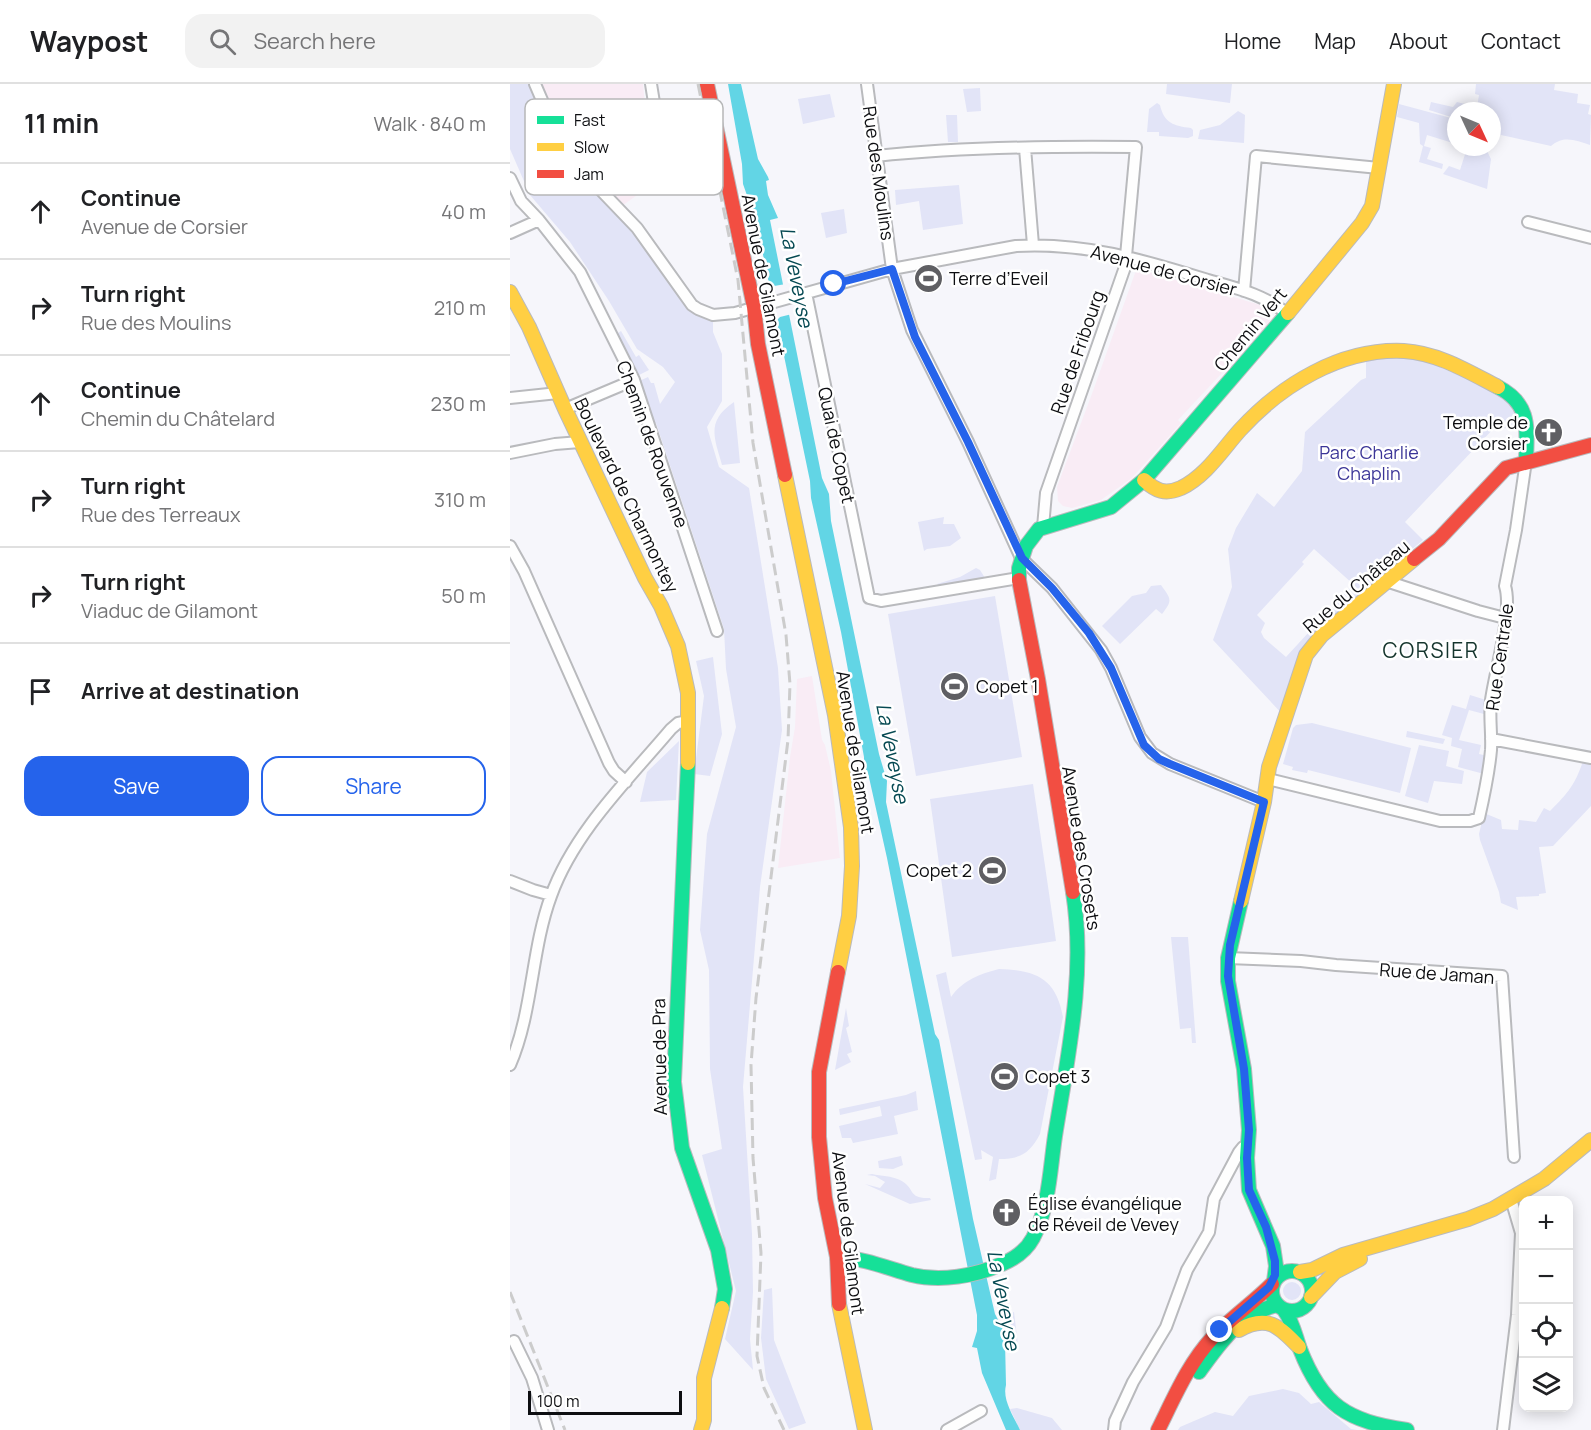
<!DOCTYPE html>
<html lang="en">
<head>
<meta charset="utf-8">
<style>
  :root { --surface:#fff; --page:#f2f2f2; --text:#202124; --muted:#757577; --line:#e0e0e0; --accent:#2563eb }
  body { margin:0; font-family:Manrope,sans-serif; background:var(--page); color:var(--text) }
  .controls { position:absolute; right:18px; bottom:18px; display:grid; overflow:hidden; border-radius:12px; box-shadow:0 3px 15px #0003 }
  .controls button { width:54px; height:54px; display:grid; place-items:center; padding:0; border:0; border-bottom:2px solid var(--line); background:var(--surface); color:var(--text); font:30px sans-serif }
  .compass { position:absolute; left:937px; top:18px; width:54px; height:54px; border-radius:50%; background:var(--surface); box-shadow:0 3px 15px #0003; rotate:134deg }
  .scale { position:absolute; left:18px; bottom:15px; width:154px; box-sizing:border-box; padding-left:6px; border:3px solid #0d0e11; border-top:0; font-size:16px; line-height:21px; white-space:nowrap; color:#0d0e11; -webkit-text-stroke:4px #fff; paint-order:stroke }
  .stop { position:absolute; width:18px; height:18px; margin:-14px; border:4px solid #2563eb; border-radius:50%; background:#fff }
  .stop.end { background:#2563eb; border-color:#fff; box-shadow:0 2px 6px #0008 }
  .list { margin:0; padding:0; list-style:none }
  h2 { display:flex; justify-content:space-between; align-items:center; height:78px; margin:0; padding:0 24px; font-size:26px }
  h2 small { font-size:20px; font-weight:400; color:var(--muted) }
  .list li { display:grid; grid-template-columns:39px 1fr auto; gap:18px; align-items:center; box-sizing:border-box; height:96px; padding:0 24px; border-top:2px solid var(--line) }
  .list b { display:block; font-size:22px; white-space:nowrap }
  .list p { margin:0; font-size:20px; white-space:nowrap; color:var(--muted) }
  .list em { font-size:20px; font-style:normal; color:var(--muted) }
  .actions { display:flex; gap:12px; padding:18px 24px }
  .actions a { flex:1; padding:14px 0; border:2px solid var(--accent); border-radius:18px; text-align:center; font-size:21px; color:var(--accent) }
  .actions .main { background:var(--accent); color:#fff }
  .icon { flex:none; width:33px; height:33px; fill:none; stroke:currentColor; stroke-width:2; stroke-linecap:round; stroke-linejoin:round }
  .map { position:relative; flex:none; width:1081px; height:1346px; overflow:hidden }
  header { display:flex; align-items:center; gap:36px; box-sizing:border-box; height:84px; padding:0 30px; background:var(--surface); border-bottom:2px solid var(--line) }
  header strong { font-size:28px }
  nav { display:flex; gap:33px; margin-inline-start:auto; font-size:21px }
  .search { width:420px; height:54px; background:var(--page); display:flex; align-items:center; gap:15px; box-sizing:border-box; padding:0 21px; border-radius:18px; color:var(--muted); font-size:22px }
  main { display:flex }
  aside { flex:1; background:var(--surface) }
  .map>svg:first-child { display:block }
</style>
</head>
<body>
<header>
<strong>Waypost</strong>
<div class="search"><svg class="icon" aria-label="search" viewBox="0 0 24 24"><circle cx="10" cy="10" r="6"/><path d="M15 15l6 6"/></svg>Search here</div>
<nav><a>Home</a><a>Map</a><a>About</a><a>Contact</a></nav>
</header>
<main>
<aside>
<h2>11 min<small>Walk · 840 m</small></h2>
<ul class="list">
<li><svg class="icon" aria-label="ahead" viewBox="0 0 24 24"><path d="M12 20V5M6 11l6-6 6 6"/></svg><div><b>Continue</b><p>Avenue de Corsier</p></div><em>40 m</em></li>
<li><svg class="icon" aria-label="right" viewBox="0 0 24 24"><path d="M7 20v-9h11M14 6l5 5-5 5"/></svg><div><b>Turn right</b><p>Rue des Moulins</p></div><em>210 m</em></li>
<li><svg class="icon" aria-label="ahead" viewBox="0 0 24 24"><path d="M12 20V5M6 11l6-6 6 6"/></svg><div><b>Continue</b><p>Chemin du Châtelard</p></div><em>230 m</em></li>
<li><svg class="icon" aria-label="right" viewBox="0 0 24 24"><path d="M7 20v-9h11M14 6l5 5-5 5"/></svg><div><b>Turn right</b><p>Rue des Terreaux</p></div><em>310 m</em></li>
<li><svg class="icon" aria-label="right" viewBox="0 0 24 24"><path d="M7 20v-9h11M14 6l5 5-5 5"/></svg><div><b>Turn right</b><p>Viaduc de Gilamont</p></div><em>50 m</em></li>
<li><svg class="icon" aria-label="arrive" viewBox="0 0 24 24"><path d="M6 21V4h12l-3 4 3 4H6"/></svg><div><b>Arrive at destination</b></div></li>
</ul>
<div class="actions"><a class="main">Save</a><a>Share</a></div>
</aside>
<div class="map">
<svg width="1081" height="1346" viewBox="0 0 1081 1346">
  <rect width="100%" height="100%" fill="#f6f6fb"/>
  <path fill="#f9ecf5" d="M25 0H133L141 84 138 87 141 90 137 93 140 96 138 99 140 102 109 124 64 78Z
    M630 185 757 223 760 226 759 239 668 336 671 339 622 394 591 416 562 424 553 422 548 417 547 403 583 307 625 189Z
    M302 592 312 656 315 661 321 687 330 774 268 784 280 673 285 643 287 595Z"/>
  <path fill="#e2e4f7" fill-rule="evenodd" d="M0 0H25L50 58 109 124 177 215 203 231V248L212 270V317L197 343 209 383 239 404 268 584 272 646 250 803 233 1003 242 1150 243 1208 240 1255 243 1286 215 1255 226 1207 192 1071 212 1065 200 985 199 886 190 846 197 750 226 643 216 585 214 545 146 339 140 341 127 298 138 293 141 299H144L150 320 165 298 153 283 127 265 99 217 60 158 20 111 0 65Z
    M657 0H722L720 19 656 10Z
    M966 0H1045L1044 6 1068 10 1067 19 1080 21 1078 30 1081 31 1080 61C1066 56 1053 51 1041 62L982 49V27H946V60L917 51 914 62 921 64 917 75 933 80 932 85 909 78 913 62 910 60 909 39 887 33 889 20 941 34V33L919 26 921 18 943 23 947 18 967 23 969 11 965 10Z
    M470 4 471 27 457 28 453 5Z
    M320 10 325 33 293 40 288 15Z
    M647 19 650 21C654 39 664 42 681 44L683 46V52L678 54 649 52V48H637L639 25Z
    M728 27 735 31 734 59 688 55 690 46 710 41Z
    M436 31H447L448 58H438Z
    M961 63H975L981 75 977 105 933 90 939 82 950 86 957 64 961 65Z
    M449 101 453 140 413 146 409 117 386 121 385 106Z
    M334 125 337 149 316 154 311 129Z
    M106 246 108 249 111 247 126 273 129 271 139 286 125 293 103 248Z
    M890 274 913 276 986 307 998 316 1008 327 1012 346 985 343 895 438 913 456 801 551 791 570 778 600 776 634 703 556 722 503 718 465 726 444 747 409 764 423 792 387 795 348 851 296 856 294V276ZM804 465 843 500 776 573 754 554 751 548 755 539 747 531 794 480 792 478Z
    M224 318 230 379 212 381C204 353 196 337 224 318Z
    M434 433 433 440H444L451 454 440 462 417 465 414 467 408 438Z
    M466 484 470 486 475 494 431 503 427 500 450 493Z
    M651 501C661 515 663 516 652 530L646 525 610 560 592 542 622 512 636 509 641 502Z
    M485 512 512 673 406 692 378 530Z
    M203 573 212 650 200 692 184 690 194 612 186 577Z
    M960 611 976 616 974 630 959 626 949 656 971 661 969 670 978 672 974 690 948 683 952 665 941 662 942 654 932 651 942 621 956 625Z
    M802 639 901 664 890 709 798 686 797 689 782 686 783 683 773 680 783 644 786 641Z
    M897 647 935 655 933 660 896 653Z
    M169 657 166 716 130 718 137 688Z
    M909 661 939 667 936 682 954 687 952 700 924 697 918 719 895 712Z
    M1073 677 1081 681V722L1043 762 1029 763 1036 809 1029 810V812L1006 813 1008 826 991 819 989 808 970 756 969 750 974 729 991 736 992 745 1008 746 1009 736 1026 738 1034 724 1040 727C1058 709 1065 701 1073 677Z
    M523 700 546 857 442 873 420 715Z
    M661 853H678L686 959H682L681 944 670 945Z
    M489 885C526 886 546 894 553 933L530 1050C520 1069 511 1075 489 1075L486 1095 479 1097 483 1073 471 1066 472 1075 465 1076 426 891 436 888 441 913C453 896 470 890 489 885Z
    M336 924 339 942 336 944 342 968 337 970 341 978 325 986Z
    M406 1007 408 1026 384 1032 388 1050 343 1059 341 1054H332L329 1042 372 1032 370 1022 330 1031 329 1025 396 1011Z
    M391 1072 393 1081 383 1085 369 1084 368 1077Z
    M362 1090C371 1092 382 1092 390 1096 406 1104 397 1115 420 1114L421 1116 400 1120 355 1100 370 1104 375 1098 365 1092 357 1091Z
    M773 1207a9 9 0 1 1 18 0a9 9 0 1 1-18 0Z
    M262 1204 264 1256 296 1339 279 1345 256 1295 251 1254 254 1206Z
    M504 1228 508 1261 492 1232Z
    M773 1305 789 1309 801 1320 809 1318 841 1345 847 1346H668L670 1343 705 1328 723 1332 739 1312Z
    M507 1324 542 1334 552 1346H510L500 1325Z"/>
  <path fill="#62d5e5" d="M218 0H231L248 75 258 93 259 96 256 97 258 111 268 134 260 136 312 394 319 410 321 437 369 670 377 697 376 718 425 950 429 956 463 1135 485 1230 498 1255 495 1257 496 1301C492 1316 504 1333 510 1346H496L472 1289 467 1264 462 1263 467 1247V1231L377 774 358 689 354 688V673L331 548 301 414 300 397 246 137 233 100 232 80Z"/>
  <path fill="#f6f6fb" d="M255 199 264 202 276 200 282 230 270 233 263 240Z"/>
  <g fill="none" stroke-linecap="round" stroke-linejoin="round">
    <defs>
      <path id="street" d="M25 0 50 58 58 72 127 144 182 221 188 225 203 231 225 229 382 185 506 162C575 158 633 176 698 196 726 204 756 211 777 230
        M141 0 154 80
        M357 0 382 185 402 246 458 358 511 474 542 504 591 566 601 584 630 653 642 669 660 680 754 718
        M515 64 523 161
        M366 72C452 63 540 62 626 63L615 183 536 409 533 443
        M0 94 11 117 29 136 70 188 124 296 207 547
        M1018 138 1081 154
        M0 149 29 136
        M734 207 746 72 869 84
        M296 209 359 514 371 517 509 494
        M0 314 48 309
        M55 325 124 296
        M0 369 45 360 70 358
        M0 462 14 487 99 679 104 687 116 698
        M879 498 968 527 995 534
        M981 655 1081 674
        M758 695 930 737H960L969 734C974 712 979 689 981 666 982 649 979 633 981 616 985 587 1003 527 995 502L1006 446 1016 377
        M0 797 23 806 41 811
        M718 874 791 877 826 881 992 892 1004 1073
        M0 981C23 928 21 866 41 812 64 748 118 696 161 645L168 639 179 637
        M4 1257 22 1294 38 1346
        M437 1346 471 1327
        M604 1346 605 1337 623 1298 656 1243 677 1186 699 1148 704 1115 729 1068 733 1063 737 1062
        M993 1346 1007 1231 1011 1149 1001 1115"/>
      <path id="fast" d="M988 303C1021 320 1017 344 1016 377
        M509 496V484L516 462 529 445 601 423 634 396 778 229
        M178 679 164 998 172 1064 208 1166 215 1205 212 1224
        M731 817 718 874V897L734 985 739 1046 737 1074 739 1106 763 1162 766 1182 764 1197
        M327 1173C354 1174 377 1184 402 1191 431 1198 465 1192 492 1180 504 1175 516 1167 523 1154 539 1124 540 1086 545 1052 558 971 576 890 563 808
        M762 1207a20 20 0 1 1 40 0a20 20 0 1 1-40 0Z
        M774 1226C783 1238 785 1251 790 1265 812 1322 837 1337 897 1346
        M689 1288C711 1258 729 1230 767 1221"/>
      <path id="slow" d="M0 208 19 243 55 325 135 494 151 522 168 562 178 609V679
        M778 229 852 139 862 122 884 0
        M275 391 325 631 341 743 342 782 339 832 328 888
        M634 396C646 407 655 411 671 404 696 392 712 366 730 346 771 301 831 264 894 267 928 269 959 288 988 303
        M731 817 754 718 759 683 796 571 812 551 904 475
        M790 1188 802 1186 833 1171 958 1135 983 1125 1034 1095 1081 1056
        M801 1213 825 1188 850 1175
        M329 1220 355 1346
        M729 1246C757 1230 769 1242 789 1263
        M191 1346 194 1336V1294L212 1224"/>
      <path id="jam" d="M197 0 244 223 248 260 275 391
        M904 475 929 455 996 384 1081 361
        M509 496 528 595 563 808
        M328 888 309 988V1053L315 1114 327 1173 329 1220
        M648 1346C664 1314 678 1280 703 1253 721 1234 743 1219 762 1200"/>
    </defs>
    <use href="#street" stroke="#b9babd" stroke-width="14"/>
    <use href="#fast" stroke="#b9babd" stroke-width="16"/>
    <use href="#slow" stroke="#b9babd" stroke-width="16"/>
    <use href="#jam" stroke="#b9babd" stroke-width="16"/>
    <use href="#street" stroke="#fefefe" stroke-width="10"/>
    <use href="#fast" stroke="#16e098" stroke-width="14"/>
    <use href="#slow" stroke="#ffcf43" stroke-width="14"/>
    <use href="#jam" stroke="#f24e42" stroke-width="14"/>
    <path stroke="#ccc" stroke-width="3" stroke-dasharray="12 6" stroke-linecap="butt" d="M188 0 228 196 243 359 276 551 280 600 278 656 246 914 241 981 243 1074 251 1169 247 1272 254 1304 274 1346
      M0 1208 55 1346"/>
  </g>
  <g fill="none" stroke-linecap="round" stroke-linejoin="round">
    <path stroke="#2563eb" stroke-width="8" d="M324 200 382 185 405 253 458 358 512 474 542 504 579 549 601 584 634 661 649 675 660 680 754 718 720 861 718 892 734 985 739 1046 737 1074 739 1106 756 1143 765 1177V1191L759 1203 710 1246"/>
  </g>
  <defs>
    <symbol id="stadium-disc" viewBox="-11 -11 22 22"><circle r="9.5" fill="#5f5f63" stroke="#fff"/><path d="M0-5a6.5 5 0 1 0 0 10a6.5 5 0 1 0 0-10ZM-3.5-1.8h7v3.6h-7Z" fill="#fff"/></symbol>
    <symbol id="church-disc" viewBox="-11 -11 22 22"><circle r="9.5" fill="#5f5f63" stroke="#fff"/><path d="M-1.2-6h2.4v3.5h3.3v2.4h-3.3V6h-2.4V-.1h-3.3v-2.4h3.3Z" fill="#fff"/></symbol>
  </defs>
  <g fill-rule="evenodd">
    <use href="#stadium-disc" x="402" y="178" width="33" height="33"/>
    <use href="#church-disc" x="1022" y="332" width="33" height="33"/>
    <use href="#stadium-disc" x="428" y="586" width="33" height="33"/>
    <use href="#stadium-disc" x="466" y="770" width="33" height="33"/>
    <use href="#stadium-disc" x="478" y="976" width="33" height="33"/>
    <use href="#church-disc" x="480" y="1112" width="33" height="33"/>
  </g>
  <g text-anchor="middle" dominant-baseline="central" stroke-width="5" stroke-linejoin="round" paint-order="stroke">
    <g font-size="18" fill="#0d0e11" stroke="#fff">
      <text transform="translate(369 89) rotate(82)">Rue des Moulins</text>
      <text transform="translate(654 186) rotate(15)">Avenue de Corsier</text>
      <text transform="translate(254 191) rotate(79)">Avenue de Gilamont</text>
      <text transform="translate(740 245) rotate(-50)">Chemin Vert</text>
      <text transform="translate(567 268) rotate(-71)">Rue de Fribourg</text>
      <text transform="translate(143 360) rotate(70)">Chemin de Rouvenne</text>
      <text transform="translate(327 361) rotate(78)">Quai de Copet</text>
      <text transform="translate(117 411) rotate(64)">Boulevard de Charmontey</text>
      <text transform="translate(846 502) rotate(-40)">Rue du Château</text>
      <text transform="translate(989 573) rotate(-82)">Rue Centrale</text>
      <text transform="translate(346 668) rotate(81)">Avenue de Gilamont</text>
      <text transform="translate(572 764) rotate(81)">Avenue des Crosets</text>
      <text transform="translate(927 889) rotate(4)">Rue de Jaman</text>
      <text transform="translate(149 973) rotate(-91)">Avenue de Pra</text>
      <text transform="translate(339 1149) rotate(83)">Avenue de Gilamont</text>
    </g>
    <g font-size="18" fill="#0d0e11" stroke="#fff" text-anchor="start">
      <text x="439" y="194">Terre d’Eveil</text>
      <text x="1018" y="338" text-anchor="end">Temple de<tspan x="1018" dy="21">Corsier</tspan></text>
      <text x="466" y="602">Copet 1</text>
      <text x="462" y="786" text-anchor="end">Copet 2</text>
      <text x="515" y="992">Copet 3</text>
      <text x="518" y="1119">Église évangélique<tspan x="518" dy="21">de Réveil de Vevey</tspan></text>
    </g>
    <g font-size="18" fill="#3b3598" stroke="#fff">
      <text x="859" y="368">Parc Charlie<tspan x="859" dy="21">Chaplin</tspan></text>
    </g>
    <g font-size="20" font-style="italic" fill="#054952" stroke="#fff">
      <text transform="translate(287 193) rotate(79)">La Veveyse</text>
      <text transform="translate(383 669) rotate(79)">La Veveyse</text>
      <text transform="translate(494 1216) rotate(79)">La Veveyse</text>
    </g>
    <g font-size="21" letter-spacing="1.5" fill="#15352d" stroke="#fff">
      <text x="921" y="566">CORSIER</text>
    </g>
  </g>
  <rect x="15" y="15" width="198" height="96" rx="9" fill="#fff" stroke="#b6b7b8" stroke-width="1.5"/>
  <rect x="27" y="32" width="27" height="8" fill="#16e098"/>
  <rect x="27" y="59" width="27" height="8" fill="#ffcf43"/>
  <rect x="27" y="86" width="27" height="8" fill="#f24e42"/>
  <g font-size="16" fill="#0d0e11">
    <text x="64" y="42">Fast</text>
    <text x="64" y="69">Slow</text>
    <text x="64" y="96">Jam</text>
  </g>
</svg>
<div class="controls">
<button>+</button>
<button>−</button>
<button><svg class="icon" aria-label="locate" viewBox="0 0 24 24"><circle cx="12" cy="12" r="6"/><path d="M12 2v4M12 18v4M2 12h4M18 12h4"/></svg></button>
<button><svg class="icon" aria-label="layers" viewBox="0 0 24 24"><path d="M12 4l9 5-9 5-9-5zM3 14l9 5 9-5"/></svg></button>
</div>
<svg class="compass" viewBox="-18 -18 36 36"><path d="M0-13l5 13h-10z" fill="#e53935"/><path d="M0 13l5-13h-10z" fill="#757577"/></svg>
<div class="scale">100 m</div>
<div class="stop" style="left:324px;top:200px"></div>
<div class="stop end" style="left:710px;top:1246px"></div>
</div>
</main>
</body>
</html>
